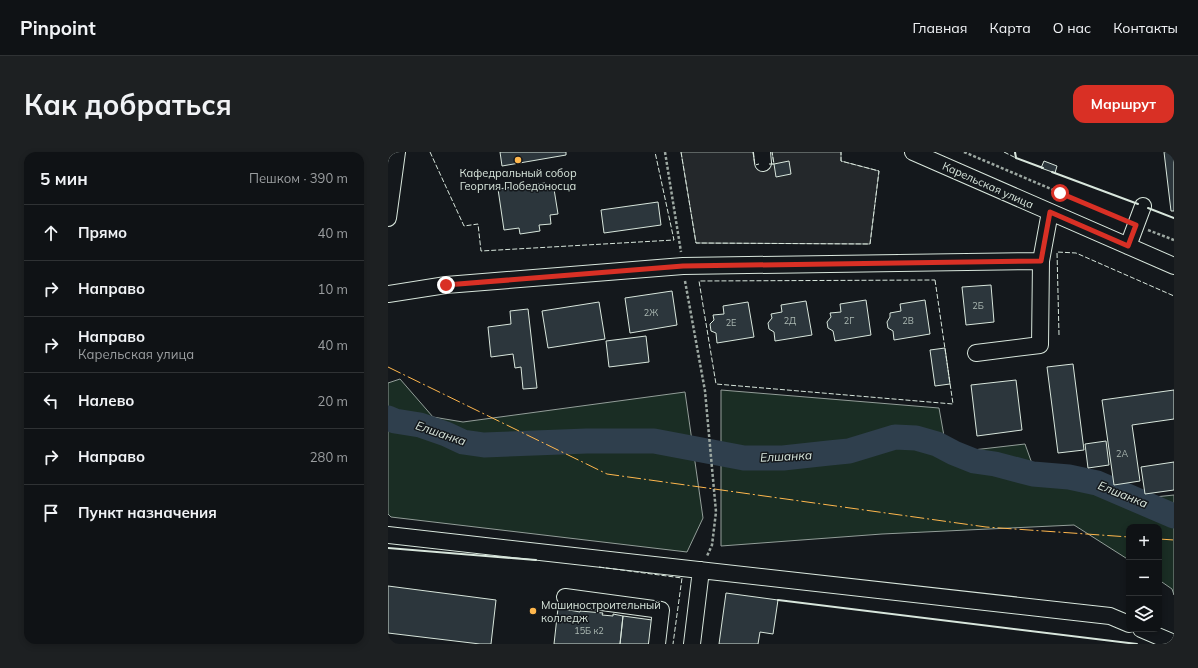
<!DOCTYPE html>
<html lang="ru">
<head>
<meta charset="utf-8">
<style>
  :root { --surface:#0f1215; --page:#1d2022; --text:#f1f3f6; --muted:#9b9ea0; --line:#2f3234; --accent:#d93025 }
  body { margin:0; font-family:Mulish,sans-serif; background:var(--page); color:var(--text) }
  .controls { position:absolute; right:12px; bottom:12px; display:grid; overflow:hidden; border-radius:8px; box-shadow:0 2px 6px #0003 }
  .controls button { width:36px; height:36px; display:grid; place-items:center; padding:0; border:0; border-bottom:1px solid var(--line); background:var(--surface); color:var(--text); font:20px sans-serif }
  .stop { position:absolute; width:12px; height:12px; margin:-9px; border:3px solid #d93025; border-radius:50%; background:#fff }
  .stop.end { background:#d93025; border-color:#fff; box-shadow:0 1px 4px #0008 }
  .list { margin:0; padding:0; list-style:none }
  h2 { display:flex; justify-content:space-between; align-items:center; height:52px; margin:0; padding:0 16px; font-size:17px }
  h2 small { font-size:13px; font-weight:400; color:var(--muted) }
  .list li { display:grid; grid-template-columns:26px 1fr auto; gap:12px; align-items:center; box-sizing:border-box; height:56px; padding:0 16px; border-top:1px solid var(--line) }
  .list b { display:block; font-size:15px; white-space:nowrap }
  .list p { margin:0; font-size:13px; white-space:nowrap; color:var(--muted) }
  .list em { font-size:13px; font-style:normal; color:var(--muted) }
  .icon { flex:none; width:22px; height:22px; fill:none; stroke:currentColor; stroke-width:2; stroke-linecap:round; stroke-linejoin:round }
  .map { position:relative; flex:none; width:786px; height:492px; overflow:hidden; border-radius:12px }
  header { display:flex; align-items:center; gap:24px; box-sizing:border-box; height:56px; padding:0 20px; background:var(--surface); border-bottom:1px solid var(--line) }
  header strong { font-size:19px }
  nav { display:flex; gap:22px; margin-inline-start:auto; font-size:14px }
  .intro { display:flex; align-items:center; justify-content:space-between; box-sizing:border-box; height:96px; padding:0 24px }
  h1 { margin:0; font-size:28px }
  .button { padding:10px 18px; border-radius:12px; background:var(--accent); color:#fff; font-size:14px; font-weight:700 }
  main { display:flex; gap:24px; padding:0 24px }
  aside { flex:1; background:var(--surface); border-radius:12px; box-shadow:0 2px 6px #0003 }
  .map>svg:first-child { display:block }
</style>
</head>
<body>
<header>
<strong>Pinpoint</strong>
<nav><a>Главная</a><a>Карта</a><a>О нас</a><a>Контакты</a></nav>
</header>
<div class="intro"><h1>Как добраться</h1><a class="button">Маршрут</a></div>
<main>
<aside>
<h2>5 мин<small>Пешком · 390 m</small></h2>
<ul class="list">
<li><svg class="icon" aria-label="ahead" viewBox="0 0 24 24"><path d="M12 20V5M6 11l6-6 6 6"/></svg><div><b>Прямо</b></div><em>40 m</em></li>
<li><svg class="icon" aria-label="right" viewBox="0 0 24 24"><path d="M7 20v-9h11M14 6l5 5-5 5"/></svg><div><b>Направо</b></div><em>10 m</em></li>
<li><svg class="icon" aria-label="right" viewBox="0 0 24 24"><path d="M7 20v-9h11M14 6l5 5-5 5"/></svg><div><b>Направо</b><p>Карельская улица</p></div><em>40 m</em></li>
<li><svg class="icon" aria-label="left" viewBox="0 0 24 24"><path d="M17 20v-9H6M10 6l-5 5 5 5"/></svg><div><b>Налево</b></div><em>20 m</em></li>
<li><svg class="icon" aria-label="right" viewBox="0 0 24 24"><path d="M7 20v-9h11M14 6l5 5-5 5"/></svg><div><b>Направо</b></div><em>280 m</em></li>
<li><svg class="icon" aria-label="arrive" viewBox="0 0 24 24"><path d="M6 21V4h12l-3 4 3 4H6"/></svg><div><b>Пункт назначения</b></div></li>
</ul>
</aside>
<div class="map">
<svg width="786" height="492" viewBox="0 0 786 492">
  <rect width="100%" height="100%" fill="#14181c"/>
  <path fill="#1a2d24" stroke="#939e99" d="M12 227 45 265 75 270 297 240 315 366 299 400 3 365 0 362V231Z
    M333 238 551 256 559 301 637 292 651 331 757 346 786 343V443L784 437 771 428V375H741V408L686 373 494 382 333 394Z"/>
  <path fill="#24282b" stroke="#939e99" d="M293 0H365L367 12H386L384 0H453V9L491 19 482 92 308 91Z"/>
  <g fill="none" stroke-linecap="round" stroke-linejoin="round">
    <path stroke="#2f3f4d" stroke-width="25" d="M0 266 7 269 32 273 58 282 75 290 96 293 199 289H266L356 306H395L441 301 461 299 507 285 528 286 549 292 566 301 586 309 607 312 645 322 681 325 709 331 786 364"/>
  </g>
  <path fill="#2c363c" stroke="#d8e6dc" d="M112 0H178V3L114 14Z
    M776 0H786V59H783Z
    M401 9 403 22 388 25 386 12Z
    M656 9 669 14 667 21 653 16Z
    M157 31 158 38 166 37 170 62 162 63 163 72 151 73 152 79 132 82 131 76 116 78 110 37Z
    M270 50 273 73 216 81 213 58Z
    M603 133 606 170 578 173 574 135Z
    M284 139 289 173 242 181 237 146Z
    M478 148 483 183 447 189 445 179 440 176 439 170 443 165 442 161 453 160 452 152Z
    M537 148 542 182 506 188 505 179 500 176 499 170 502 165V161L513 159 512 152Z
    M418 149 424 183 387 189 386 180 381 177 380 171 384 166 383 162 394 160 393 153Z
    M211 150 217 187 160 196 154 159Z
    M360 150 366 185 329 191 328 181 323 179 322 172 326 168 325 163 336 162 335 154Z
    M140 157 149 236 135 237 133 215 127 216 125 202 103 205 100 175 123 172 122 159Z
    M258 184 261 210 221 215 218 189Z
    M557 196 562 232 547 234 542 198Z
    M685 212 696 298 670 301 659 215Z
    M628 228 634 278 589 284 583 233Z
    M786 238V267L744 273 752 329 726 333 714 248Z
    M718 289 721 313 700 316 697 292Z
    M786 310V338L757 342 753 315Z
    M0 434 108 448 103 492H92L0 481Z
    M338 441 390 448 385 482 372 480 370 492H331Z
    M170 456 192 460V459L215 461 214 463 225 464V462L235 464 232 492H166Z
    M235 464 264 468 261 492H232Z"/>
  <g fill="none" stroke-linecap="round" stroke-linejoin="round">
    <defs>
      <path id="minor" d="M374 0 375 11
        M525 0 786 114
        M0 66 9 0
        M740 94 755 54
        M0 142 58 133 295 114 653 109
        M588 201 652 193 653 109 662 60
        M0 383 722 464 741 472
        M177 445 273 458 269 492
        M753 477 786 491
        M304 492 313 418"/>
    </defs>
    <use href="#minor" stroke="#d8e6dc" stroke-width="18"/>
    <path stroke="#9da8a2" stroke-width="2.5" stroke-dasharray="3 2" stroke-linecap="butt" d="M277 0 293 100
      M576 0 736 68
      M760 78 786 88
      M297 129 317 239 328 360 324 393 319 404"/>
    <use href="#minor" stroke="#14181c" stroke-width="16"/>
    <path stroke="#d8e6dc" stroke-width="1" stroke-dasharray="5 2" stroke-linecap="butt" d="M42 0 76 74 90 72 93 99 286 88 267 0
      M293 0 308 91 482 92 491 19 453 9V0
      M365 0 367 13 371 12
      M616 0 628 6 627 0
      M381 12H386L384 0
      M547 128 565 252 328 232 311 129Z
      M671 183 669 100 688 101 786 144
      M211 415 294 426 285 492"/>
    <path stroke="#d8e6dc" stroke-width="2" d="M627 0 628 6 655 16
      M664 20 750 52
      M760 56 786 66
      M0 396 148 408
      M390 448 749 492"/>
    <path stroke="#ffb74d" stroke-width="1" stroke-dasharray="14 3 2 3" stroke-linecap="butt" d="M0 215 219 322 598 375 741 385
      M771 387 786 388"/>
  </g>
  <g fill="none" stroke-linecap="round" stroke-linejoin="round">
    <path stroke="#d93025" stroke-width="5" d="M58 133 295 114 653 109 662 60 740 94 748 73 672 41"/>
  </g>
  <g fill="#ffb74d" stroke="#14181c" stroke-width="1.5">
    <circle cx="130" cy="8" r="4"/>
    <circle cx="145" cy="459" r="4"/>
  </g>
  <g text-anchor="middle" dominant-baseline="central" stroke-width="3" stroke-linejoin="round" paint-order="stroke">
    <g font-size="9" fill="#adbab4">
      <text x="590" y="153">2Б</text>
      <text x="263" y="160">2Ж</text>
      <text x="402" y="168">2Д</text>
      <text x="461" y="168">2Г</text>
      <text x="520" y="168">2В</text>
      <text x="343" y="170">2Е</text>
      <text x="734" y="301">2А</text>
      <text x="201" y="478">15Б к2</text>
    </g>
    <g font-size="11" fill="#d8e6dc" stroke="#14181c">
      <text x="130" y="21">Кафедральный собор<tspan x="130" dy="13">Георгия Победоносца</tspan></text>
      <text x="153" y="453" text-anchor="start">Машиностроительный<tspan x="153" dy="13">колледж</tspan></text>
    </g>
    <g font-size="11" fill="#d8e6dc" stroke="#14181c">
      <text transform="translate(600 33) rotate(24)">Карельская улица</text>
    </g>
    <g font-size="12" font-style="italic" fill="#d8e6dc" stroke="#14181c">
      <text transform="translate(53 281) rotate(19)">Елшанка</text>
      <text transform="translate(398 304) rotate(-3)">Елшанка</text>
      <text transform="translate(735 342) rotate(22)">Елшанка</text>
    </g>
  </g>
</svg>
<div class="controls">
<button>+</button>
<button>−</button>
<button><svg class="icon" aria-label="layers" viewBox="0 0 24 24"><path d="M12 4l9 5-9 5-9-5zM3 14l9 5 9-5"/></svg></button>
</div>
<div class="stop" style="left:672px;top:41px"></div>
<div class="stop end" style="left:58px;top:133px"></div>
</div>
</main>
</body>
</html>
